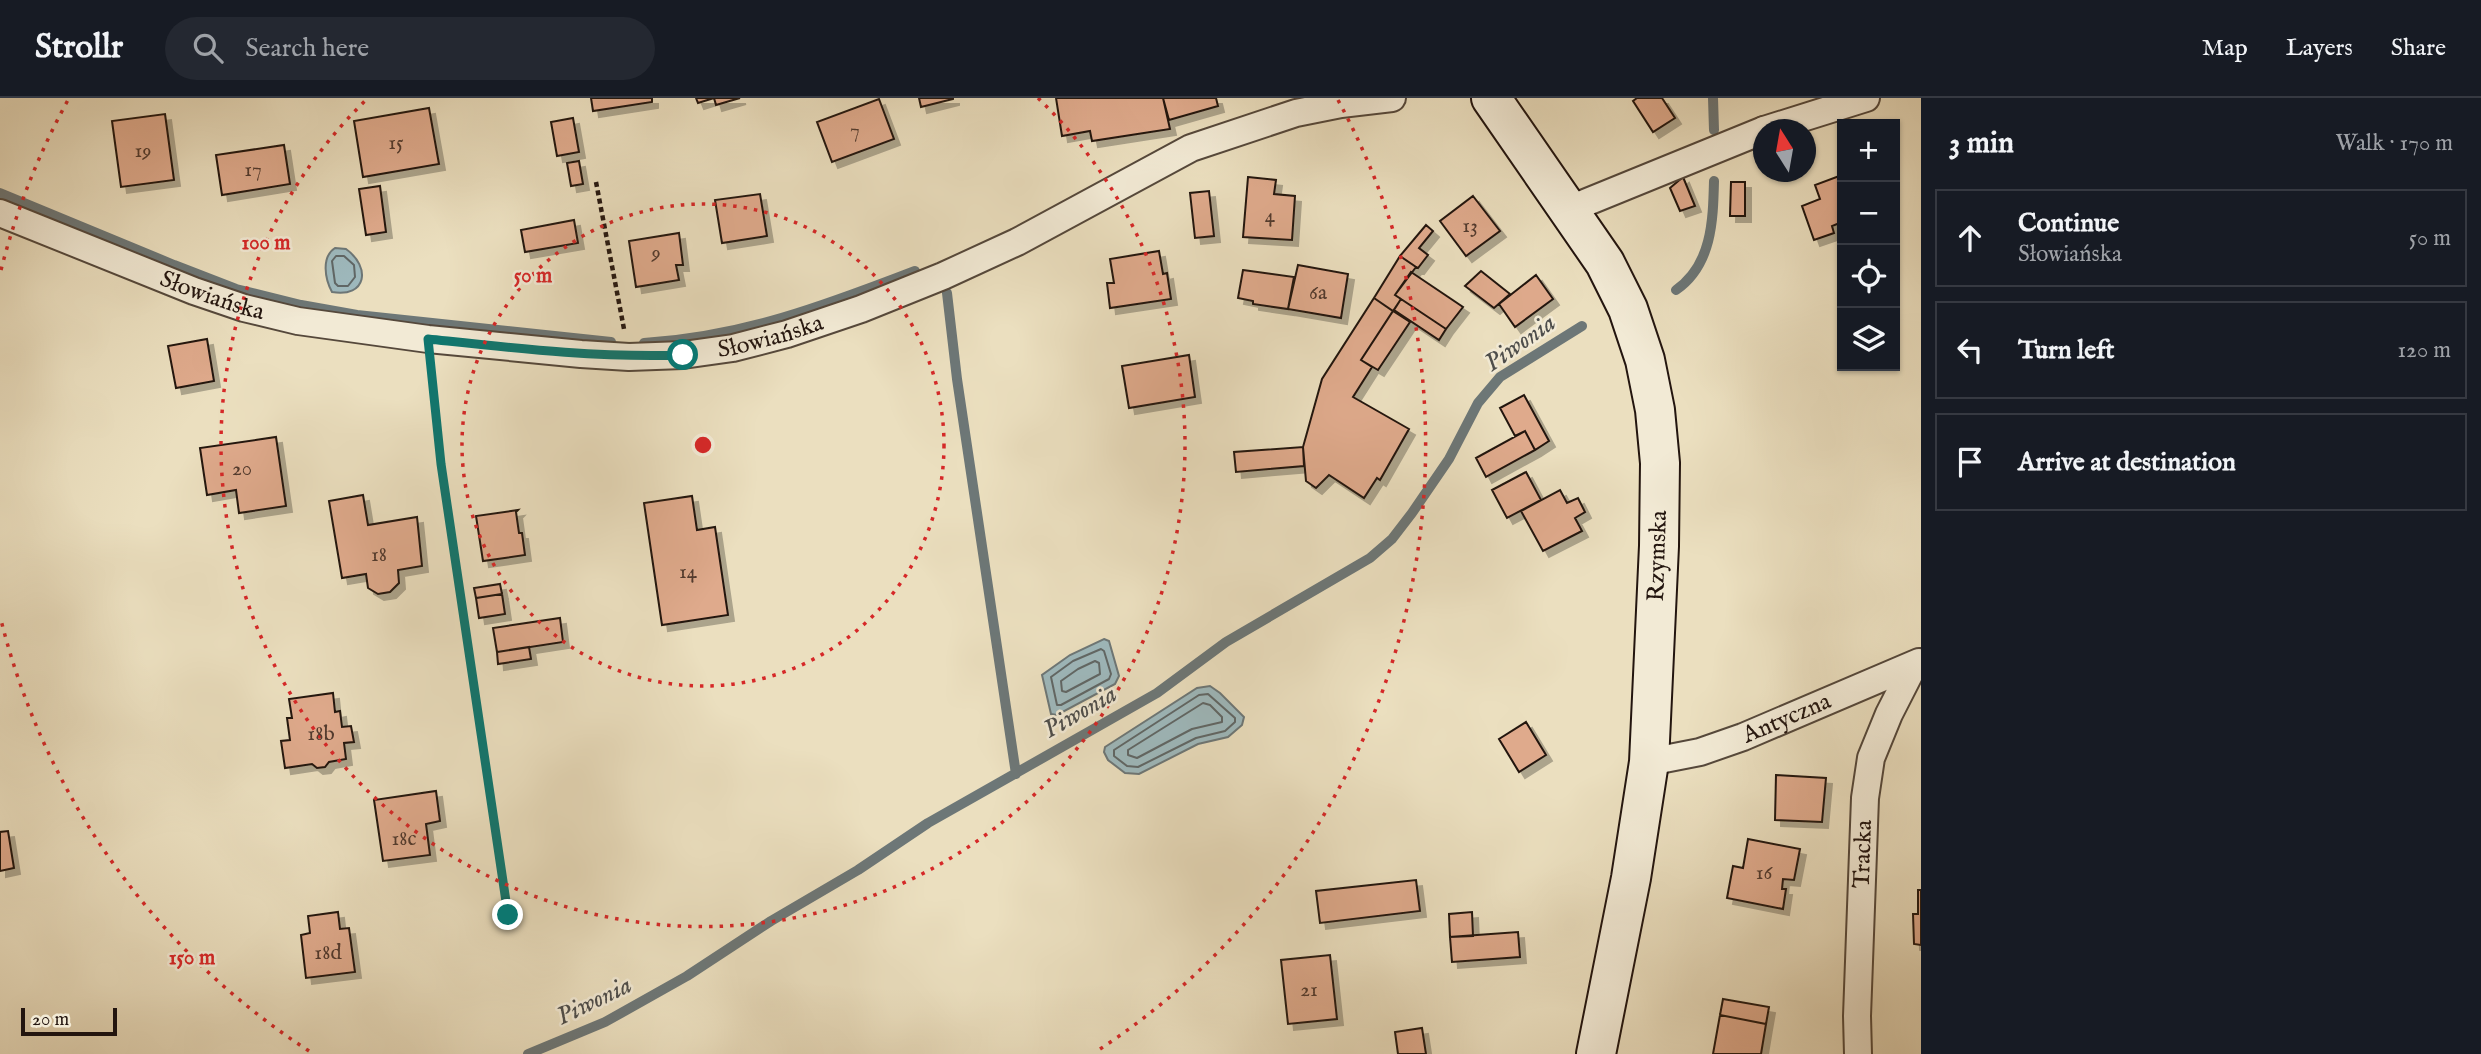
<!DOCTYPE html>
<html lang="en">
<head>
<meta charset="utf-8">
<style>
  :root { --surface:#171b24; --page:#242831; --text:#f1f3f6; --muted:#9ea1a6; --line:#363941 }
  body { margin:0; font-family:"IM FELL English",serif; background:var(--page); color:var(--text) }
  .controls { position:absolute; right:21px; top:21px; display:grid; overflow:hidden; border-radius:0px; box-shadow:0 2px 5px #0004 }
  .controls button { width:63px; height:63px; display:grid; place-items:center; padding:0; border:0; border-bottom:2px solid var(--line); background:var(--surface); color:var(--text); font:35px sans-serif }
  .compass { position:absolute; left:1753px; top:21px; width:63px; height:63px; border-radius:50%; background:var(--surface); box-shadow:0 2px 5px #0004; rotate:349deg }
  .scale { position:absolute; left:21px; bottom:18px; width:96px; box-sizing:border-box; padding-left:7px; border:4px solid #23150f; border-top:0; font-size:19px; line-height:24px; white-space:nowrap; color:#23150f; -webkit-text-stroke:5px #f2ead5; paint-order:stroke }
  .stop { position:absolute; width:21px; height:21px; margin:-16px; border:5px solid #0f766e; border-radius:50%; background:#fff }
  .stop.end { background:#0f766e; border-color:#fff; box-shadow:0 2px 7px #0008 }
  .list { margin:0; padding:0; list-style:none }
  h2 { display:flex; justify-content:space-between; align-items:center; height:91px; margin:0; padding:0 28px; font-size:30px }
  h2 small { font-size:23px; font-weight:400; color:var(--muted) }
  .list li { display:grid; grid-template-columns:46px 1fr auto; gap:21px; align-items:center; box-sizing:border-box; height:98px; margin:0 14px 14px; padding:0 14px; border:2px solid var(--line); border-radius:0px }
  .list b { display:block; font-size:26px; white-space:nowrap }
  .list p { margin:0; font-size:23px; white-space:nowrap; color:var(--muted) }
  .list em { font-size:23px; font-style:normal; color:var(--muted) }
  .icon { flex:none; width:38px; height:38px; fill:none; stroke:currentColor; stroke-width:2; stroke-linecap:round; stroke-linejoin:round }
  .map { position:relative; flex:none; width:1921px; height:956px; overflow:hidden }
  header { display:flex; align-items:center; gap:42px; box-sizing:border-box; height:98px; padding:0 35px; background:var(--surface); border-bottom:2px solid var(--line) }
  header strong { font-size:33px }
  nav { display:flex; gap:38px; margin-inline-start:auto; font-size:24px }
  .search { width:490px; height:63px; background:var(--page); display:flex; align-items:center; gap:18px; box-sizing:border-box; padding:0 24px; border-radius:38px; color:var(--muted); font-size:26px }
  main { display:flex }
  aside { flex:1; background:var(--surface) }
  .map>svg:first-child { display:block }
</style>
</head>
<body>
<header>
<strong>Strollr</strong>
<div class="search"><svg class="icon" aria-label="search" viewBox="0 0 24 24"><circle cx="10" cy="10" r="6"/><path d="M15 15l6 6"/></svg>Search here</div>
<nav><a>Map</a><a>Layers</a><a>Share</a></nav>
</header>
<main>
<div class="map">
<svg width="1921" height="956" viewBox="0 0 1921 956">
  <defs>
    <filter id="shadow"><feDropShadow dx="6" dy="6" stdDeviation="0" flood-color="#0004"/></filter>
  </defs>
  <rect width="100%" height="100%" fill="#ebdfbf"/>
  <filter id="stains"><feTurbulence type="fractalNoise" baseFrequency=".00286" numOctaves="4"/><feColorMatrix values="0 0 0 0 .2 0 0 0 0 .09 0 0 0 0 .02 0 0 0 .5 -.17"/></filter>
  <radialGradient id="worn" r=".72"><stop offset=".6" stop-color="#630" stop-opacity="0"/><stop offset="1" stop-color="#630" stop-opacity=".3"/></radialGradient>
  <path fill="#9eb9bd" stroke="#6d7777" stroke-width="2" d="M335 150 346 151C371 169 367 200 332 194 325 181 321 159 335 150Z
    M1104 541 1109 543 1119 578 1115 586 1057 617 1051 616 1042 577 1070 557Z
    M1210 588 1220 595 1244 619 1242 627 1228 639 1198 646 1139 676 1125 675 1108 662 1104 654 1105 649 1197 590Z"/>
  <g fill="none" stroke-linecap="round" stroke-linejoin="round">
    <path stroke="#606766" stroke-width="2" d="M336 158H344L354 167 355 179 348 188H338L335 185 332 163Z
      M1101 551 1104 553 1111 576 1109 581 1061 607H1057L1051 579 1073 563Z
      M1095 563 1099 565 1100 576 1066 594 1062 593 1061 583 1078 571Z
      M1208 596 1235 620V624L1225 633 1196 640 1138 669 1127 668 1114 658V652L1199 597Z
      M1203 605 1210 607 1222 619V624L1192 631 1137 660 1128 657V652Z"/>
    <path stroke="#6d7777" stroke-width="10" d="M1713 0 1714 32
      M0 95 174 167 236 191 301 207 357 217 611 244
      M1676 192C1712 167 1713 123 1714 83
      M947 195 957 281 1016 676
      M644 245C742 239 824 208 915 173
      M528 956 605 924 687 878 771 823 858 772 928 725 1157 595 1226 544 1370 460 1392 441 1412 415 1449 361 1478 305 1500 279 1582 228"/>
  </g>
  <path fill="#dfaa8c" stroke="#23150f" stroke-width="2" filter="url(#shadow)" d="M591 0H652V4L593 13Z
    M696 0H740L716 7 714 0 698 5Z
    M919 0H953V1L921 9Z
    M1056 0H1163L1170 31 1092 43 1090 33 1062 38Z
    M1163 0H1216L1218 8 1169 22Z
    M1637 0H1662L1675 20 1653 34 1633 3Z
    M879 1 894 41 832 64 817 24Z
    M429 10 439 66 363 79 354 23Z
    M165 16 174 82 121 89 112 23Z
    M573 20 579 54 557 58 551 24Z
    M284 47 290 86 222 97 216 57Z
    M579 63 583 86 571 88 567 65Z
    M1842 77V124L1832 128 1834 135 1814 142 1802 108 1820 101 1815 87Z
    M1248 79 1276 82 1274 96 1295 98 1292 142 1243 139Z
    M1683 79 1695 108 1680 113 1670 90Z
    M1731 84H1745V118H1730Z
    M380 88 386 134 366 137 359 91Z
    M1209 93 1214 138 1195 140 1190 95Z
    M760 96 767 138 722 145 715 102Z
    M1473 98 1500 133 1466 158 1440 123Z
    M574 122 578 145 525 154 521 132Z
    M1426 127 1433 133 1419 150 1428 157 1418 170 1416 169 1400 158Z
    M679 135 683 167H676L679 182 636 189 629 143Z
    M1159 153 1163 176 1167 175 1171 201 1110 210 1107 185H1114L1110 161Z
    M1400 158 1416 169 1395 197 1401 201 1393 213 1374 200Z
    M1298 167 1348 176 1341 220 1288 211Z
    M1243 172 1294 179 1288 211 1253 206V203L1238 200Z
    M1481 173 1510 196 1494 210 1465 188Z
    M1411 174 1463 209 1446 231 1395 197Z
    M1536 177 1553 201 1515 229 1499 206Z
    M1374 200 1393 213 1361 262 1372 269 1353 299 1409 331 1380 382 1377 380 1364 400 1329 377 1316 390 1306 383 1303 349 1322 281Z
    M1401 201 1446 231 1439 242 1394 212Z
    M1393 213 1410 224 1378 272 1361 262Z
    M207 241 214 283 176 290 168 248Z
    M1189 257 1195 299 1129 310 1122 268Z
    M1524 297 1549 343 1535 352 1525 333 1515 338 1500 310Z
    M1525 333 1535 352 1486 379 1476 360Z
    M276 339 286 408 239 415 236 392 207 397 200 350Z
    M1303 349 1304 368 1236 374 1234 354Z
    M1526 374 1541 402 1507 420 1492 392Z
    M1560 392 1567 405 1578 400 1585 414 1575 420 1582 433 1543 453 1521 413Z
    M363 397 368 427 417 419 422 468 398 472 399 485 390 494 378 496 368 490 366 476 342 480 329 403Z
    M692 398 697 432 715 429 728 517 662 527 644 405Z
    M518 412 516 414 519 435H522L525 457 483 463 476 418Z
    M500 486 502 496 476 500 474 490Z
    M502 496 505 516 479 520 476 500Z
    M560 520 563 544 497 554 493 530Z
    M529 549 531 561 498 566 497 554Z
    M333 595 335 614 340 613 342 629 351 628 354 644 344 645 346 661 329 664 325 669 317 670 312 666 285 670 281 643 290 642 287 620H292L289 601Z
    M1526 624 1546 657 1519 674 1499 641Z
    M1776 677 1826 680 1822 724 1775 722Z
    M436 693 440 723 426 726 430 757 383 763 374 702Z
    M8 733 14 770 0 773V734Z
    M1748 741 1800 751 1794 782 1783 781 1782 791H1786L1783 811 1727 800 1733 768 1743 770Z
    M1416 782 1420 813 1320 825 1316 793Z
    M1918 792H1921V847L1914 846 1913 816H1918Z
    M338 814 340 831 349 830 355 874 306 880 301 837 310 835 308 818Z
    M1472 814 1473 838 1450 839 1449 816Z
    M1518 834 1520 859 1452 864 1450 839Z
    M1330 857 1337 921 1288 926 1281 862Z
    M1723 901 1769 909 1766 926 1720 917Z
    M1720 917 1766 926 1761 956H1713Z
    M1422 930 1426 956H1398L1395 934Z"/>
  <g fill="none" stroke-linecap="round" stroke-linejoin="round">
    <defs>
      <g id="minor">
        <path d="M1764 32 1866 0"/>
        <path d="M1570 111 1764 32"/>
        <path id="s1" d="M0 115 194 193 244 210 298 223 428 241 581 256 629 259 683 257 733 250 787 236 861 211 943 178 1017 144 1191 50 1296 15 1341 6 1392 0"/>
        <path id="s2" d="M1649 664 1700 654 1743 639 1919 564"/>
        <path id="s3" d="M1858 956 1857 918 1865 700 1871 660 1889 616 1914 567"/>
      </g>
      <path id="secondary" d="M1491 0 1605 165 1628 211 1645 262 1655 312 1660 365 1659 448 1649 664 1631 780 1596 956"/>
    </defs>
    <use href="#minor" stroke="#55483b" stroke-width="30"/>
    <use href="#secondary" stroke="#23150f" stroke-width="42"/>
    <path stroke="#23150f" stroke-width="4.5" stroke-dasharray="5 3.5" stroke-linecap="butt" d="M596 84 624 231
      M430 270 441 366 508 817"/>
    <use href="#minor" stroke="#f2ead5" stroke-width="26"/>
    <use href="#secondary" stroke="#f2ead5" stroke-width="38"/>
  </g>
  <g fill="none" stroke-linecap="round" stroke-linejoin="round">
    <path stroke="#0f766e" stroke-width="9" d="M508 817 441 366 428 241C513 250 597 260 683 257"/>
  </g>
  <g fill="none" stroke="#d62828" stroke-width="3.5" stroke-dasharray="3.5 7">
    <circle cx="703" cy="347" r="241"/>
    <path d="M1038 0A482 482 0 1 1 368 0"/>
    <path d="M309 953A723 723 0 0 1 1 522M1 172A723 723 0 0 1 68 2M1338 2A723 723 0 0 1 1097 953"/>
  </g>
  <g text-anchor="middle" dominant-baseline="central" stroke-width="5" stroke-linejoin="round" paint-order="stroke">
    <g font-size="21" fill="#523a2e">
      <text x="855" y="33">7</text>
      <text x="396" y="45">15</text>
      <text x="143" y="53">19</text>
      <text x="253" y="72">17</text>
      <text x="1270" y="118">4</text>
      <text x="1470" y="128">13</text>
      <text x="656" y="155">9</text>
      <text x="1318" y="195">6a</text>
      <text x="242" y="371">20</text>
      <text x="379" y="457">18</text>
      <text x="688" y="474">14</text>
      <text x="321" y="636">18b</text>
      <text x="404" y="741">18c</text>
      <text x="1764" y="775">16</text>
      <text x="328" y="855">18d</text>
      <text x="1309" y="892">21</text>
    </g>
    <g font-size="24" fill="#23150f" stroke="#f2ead5">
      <text stroke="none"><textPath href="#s1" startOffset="228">Słowiańska</textPath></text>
      <text stroke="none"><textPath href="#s1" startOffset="794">Słowiańska</textPath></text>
      <text transform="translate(1658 458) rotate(-88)">Rzymska</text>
      <text stroke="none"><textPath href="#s2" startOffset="145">Antyczna</textPath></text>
      <text stroke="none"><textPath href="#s3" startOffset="200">Tracka</textPath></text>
    </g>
    <g font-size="26" font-style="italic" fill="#4e4e4c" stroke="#f2ead5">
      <text transform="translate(1520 245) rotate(-35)">Piwonia</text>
      <text transform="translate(1080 614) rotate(-30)">Piwonia</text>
      <text transform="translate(594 903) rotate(-26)">Piwonia</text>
    </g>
  </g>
  <circle cx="703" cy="347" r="10" fill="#d62828" stroke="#f2ead5" stroke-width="3.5"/>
  <g font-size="21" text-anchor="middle" font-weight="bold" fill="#d62828" stroke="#f2ead5" stroke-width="5" stroke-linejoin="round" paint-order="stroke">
    <text x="266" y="151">100 m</text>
    <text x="533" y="184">50 m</text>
    <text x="192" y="866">150 m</text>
  </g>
  <rect width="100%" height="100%" filter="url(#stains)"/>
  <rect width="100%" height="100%" fill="url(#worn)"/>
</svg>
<div class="controls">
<button>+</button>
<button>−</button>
<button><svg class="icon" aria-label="locate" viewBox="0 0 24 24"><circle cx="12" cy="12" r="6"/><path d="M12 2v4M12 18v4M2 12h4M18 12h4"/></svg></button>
<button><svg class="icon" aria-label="layers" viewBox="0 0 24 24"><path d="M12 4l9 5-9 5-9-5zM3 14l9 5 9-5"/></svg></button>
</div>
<svg class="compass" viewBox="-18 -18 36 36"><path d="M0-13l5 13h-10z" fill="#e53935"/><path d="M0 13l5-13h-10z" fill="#9ea1a6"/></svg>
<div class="scale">20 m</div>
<div class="stop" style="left:683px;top:257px"></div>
<div class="stop end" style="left:508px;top:817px"></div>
</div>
<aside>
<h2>3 min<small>Walk · 170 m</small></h2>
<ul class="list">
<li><svg class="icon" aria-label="ahead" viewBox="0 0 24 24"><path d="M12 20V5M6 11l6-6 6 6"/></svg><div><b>Continue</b><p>Słowiańska</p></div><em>50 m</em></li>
<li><svg class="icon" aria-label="left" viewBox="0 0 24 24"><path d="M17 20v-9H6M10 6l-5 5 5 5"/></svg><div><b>Turn left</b></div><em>120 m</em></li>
<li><svg class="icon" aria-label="arrive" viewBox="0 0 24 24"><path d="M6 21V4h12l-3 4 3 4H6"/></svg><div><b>Arrive at destination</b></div></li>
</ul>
</aside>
</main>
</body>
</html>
